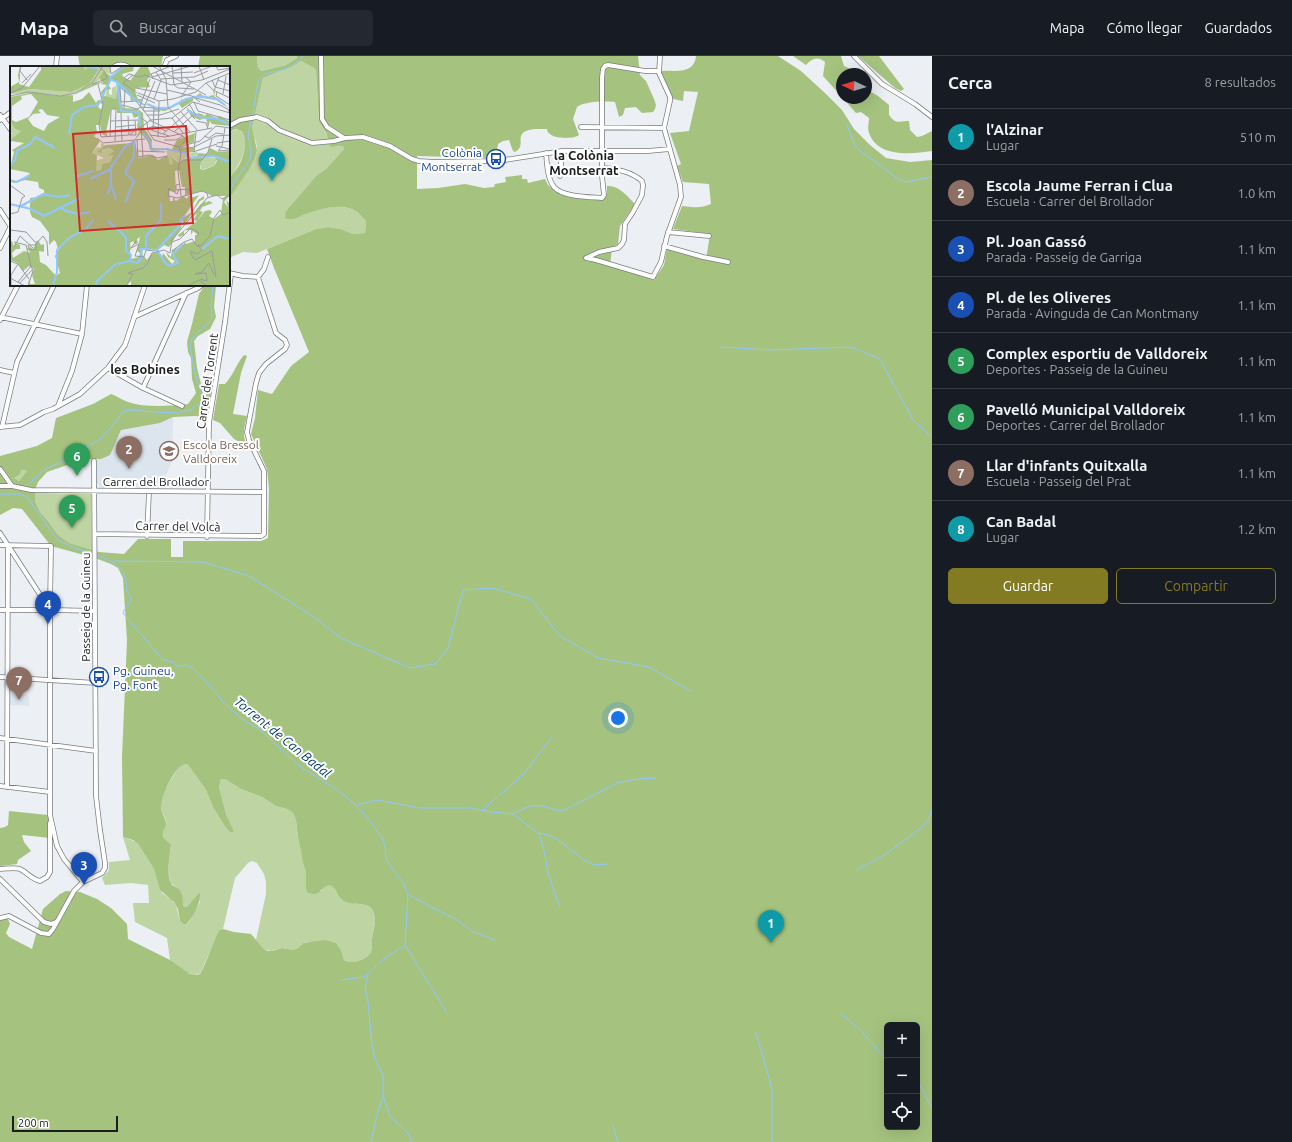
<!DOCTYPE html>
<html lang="es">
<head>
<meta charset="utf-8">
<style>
  :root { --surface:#171b24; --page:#242831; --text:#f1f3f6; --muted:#9ea1a6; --line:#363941; --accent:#837b21 }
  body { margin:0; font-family:Ubuntu,sans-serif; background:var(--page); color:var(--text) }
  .controls { position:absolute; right:12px; bottom:12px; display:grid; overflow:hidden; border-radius:6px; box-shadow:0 4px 16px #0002 }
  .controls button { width:36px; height:36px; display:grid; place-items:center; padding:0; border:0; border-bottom:1px solid var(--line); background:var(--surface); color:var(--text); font:20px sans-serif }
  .compass { position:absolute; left:836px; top:12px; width:36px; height:36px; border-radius:50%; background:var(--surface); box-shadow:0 4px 16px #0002; rotate:274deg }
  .scale { position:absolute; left:12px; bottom:10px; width:106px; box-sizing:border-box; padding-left:4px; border:2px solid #1c1d1e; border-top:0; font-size:11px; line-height:14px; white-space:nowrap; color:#1c1d1e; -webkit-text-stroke:3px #fff; paint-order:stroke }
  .you { position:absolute; left:618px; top:662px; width:14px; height:14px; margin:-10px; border:3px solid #fff; border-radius:50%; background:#1a73e8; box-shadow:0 0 0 6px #1a73e833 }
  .badge { display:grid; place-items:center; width:26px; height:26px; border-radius:50%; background:var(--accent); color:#fff; font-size:13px; font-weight:700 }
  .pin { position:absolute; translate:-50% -33px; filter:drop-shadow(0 1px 2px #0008) }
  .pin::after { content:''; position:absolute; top:21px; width:14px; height:12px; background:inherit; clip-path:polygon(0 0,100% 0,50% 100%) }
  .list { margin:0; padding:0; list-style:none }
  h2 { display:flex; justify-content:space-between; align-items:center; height:52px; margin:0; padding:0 16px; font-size:17px }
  h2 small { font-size:13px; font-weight:400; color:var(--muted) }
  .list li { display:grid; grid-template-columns:26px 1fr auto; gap:12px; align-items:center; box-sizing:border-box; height:56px; padding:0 16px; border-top:1px solid var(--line) }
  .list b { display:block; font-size:15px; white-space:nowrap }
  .list p { margin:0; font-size:13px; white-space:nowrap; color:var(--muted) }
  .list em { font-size:13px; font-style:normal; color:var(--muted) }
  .actions { display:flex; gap:8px; padding:12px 16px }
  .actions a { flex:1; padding:9px 0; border:1px solid var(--accent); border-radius:6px; text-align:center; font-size:14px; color:var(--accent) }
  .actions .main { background:var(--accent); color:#fff }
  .icon { flex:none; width:22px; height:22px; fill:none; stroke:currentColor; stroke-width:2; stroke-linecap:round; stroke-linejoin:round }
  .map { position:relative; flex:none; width:932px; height:1086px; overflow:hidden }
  header { display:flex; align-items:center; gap:24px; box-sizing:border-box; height:56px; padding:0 20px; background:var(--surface); border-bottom:1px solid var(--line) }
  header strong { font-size:19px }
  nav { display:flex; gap:22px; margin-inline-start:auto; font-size:14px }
  .search { width:280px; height:36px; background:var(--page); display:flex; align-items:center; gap:10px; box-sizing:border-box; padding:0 14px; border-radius:6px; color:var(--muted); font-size:15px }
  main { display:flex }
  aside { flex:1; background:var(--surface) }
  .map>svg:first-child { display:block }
</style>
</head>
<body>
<header>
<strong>Mapa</strong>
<div class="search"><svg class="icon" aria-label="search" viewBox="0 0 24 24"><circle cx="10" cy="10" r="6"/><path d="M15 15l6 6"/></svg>Buscar aquí</div>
<nav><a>Mapa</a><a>Cómo llegar</a><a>Guardados</a></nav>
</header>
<main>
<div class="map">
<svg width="932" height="1086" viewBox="0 0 932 1086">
  <rect width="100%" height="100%" fill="#eceff3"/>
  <path fill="#dce4ee" d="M173 361 172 406 159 433 101 432 97 427V403H101L110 398 121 374 160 367Z
    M10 637 29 639V650L10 649Z"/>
  <path fill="#bed5a3" d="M257 0H297V2L286 9 262 15 258 12Z
    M301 5 314 12 316 15 319 66 327 78 330 89 336 91 343 90 344 93 327 112 316 120 286 155 295 162C313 156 338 144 357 156 360 158 363 162 366 165L365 177 353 178 341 173 328 171 316 173 257 197 243 196 229 202V143L255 102C256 99 257 95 257 92 257 85 252 79 252 72L263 22 295 9Z
    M239 73 242 75C251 92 238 110 229 124V76Z
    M21 414 28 415 19 425 14 422Z
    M35 437 91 438 92 494 68 487 58 479 48 465 40 456 35 445Z
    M181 708H185L188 709 206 734 213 751 224 769 234 776 233 773 226 758 219 731 221 723H225L241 733 262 741 276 750 287 753 293 757 296 764 298 781 303 807 306 817V832L321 835 326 829 330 828C337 832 336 838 341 843 350 852 365 844 372 853 378 863 373 874 372 883 372 887 372 892 371 896 367 904 351 909 344 904L341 894 336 887 307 886 303 887 298 892 293 894 282 892 271 895 264 893 256 884 266 838V826L264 818 257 807 252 805 248 807 235 822 223 873 219 874C215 889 206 901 202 915 194 926 178 910 170 904L167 882 135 866 133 847H149L148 829 131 827 105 829 102 822 109 814V806L130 804 123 781 136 786 138 788 154 813 162 837 172 844 176 849 180 865 183 868 189 866 200 846 197 839 186 851 183 850C183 844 181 835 175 830 172 828 171 828 170 824 167 813 170 799 171 789 169 785 164 784 163 780 162 775 166 772 166 768 167 763 162 758 161 753 159 742 174 717 181 708Z"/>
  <path fill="#a5c37f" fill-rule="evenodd" d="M78 0H163L161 11H80Z
    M200 0H257L258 12 262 15 286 9 297 2V0H638L640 19 646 25 654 43 656 49 655 53 653 56 642 57 636 51 625 52 623 59 619 61 615 46C605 45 585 45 577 51L573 63 579 79C574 83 555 83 550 78 548 77 547 75 547 73 540 73 530 72 524 76 516 82 526 90 515 96L513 95 509 84 503 85 498 88 496 100 493 102 417 100V133L438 132 465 128 484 132 494 131 495 128 506 126 505 121 522 119V123H527L528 127 545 123C547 128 550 132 555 134 567 141 592 147 605 141L607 137V130C619 129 627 140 635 148L620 170 618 188 612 192 610 210 654 224 664 209 667 193 706 204 710 178 673 173 682 150C693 151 700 153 711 148L709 128 683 126 677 110 681 108 670 77 689 75 698 36 684 35 683 45 673 43 661 15C675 14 694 19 696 0H778L801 15 826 38 842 54 854 73 870 89 886 102 910 106 932 104V1086H0V860L1 859 8 863 10 868 6 877 9 881 32 893 43 853 60 838 66 835 80 836 97 843 111 852 127 868 128 883 170 904 190 918 197 919 200 918 202 915 219 874 223 873 234 876 251 878 264 893 268 895H272L282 892 293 894 298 892 303 887 325 884 336 887 341 894 344 904C351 909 367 904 371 896 372 892 372 887 372 883 373 874 378 863 372 853 365 844 350 852 341 843 336 838 337 832 330 829 320 830 320 843 307 836L306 832V817L303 807 298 781 296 764 293 757 287 753 276 750 262 741 241 733 225 723H221L219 731 226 758 233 773 234 776H230L224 769 213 751 206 734 188 709 185 708C174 710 160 743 161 753 162 758 166 763 166 768 166 772 162 775 163 780 164 784 169 785 171 789 170 798 166 819 171 827 173 831 172 828 176 831 183 835 183 843 183 850L186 851C191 847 194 841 200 837 201 846 193 863 186 868H183L180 865 178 853 174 846 160 834 154 813 138 788 133 784 123 781 122 701 127 584 123 522 118 512 111 508 95 502 51 490 22 453 13 452 0 459V400L37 390 52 382 56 362 93 348 111 338C117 340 122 344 128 346 147 352 169 350 188 348L196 337 192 323 191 302 188 296 187 286 192 268 199 238 205 229H216L214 251 216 261 210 273 198 280 194 285 197 312 201 328H212L207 361 195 360 173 361 160 367 121 374 110 399 101 403H89L76 406 47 416 38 426 35 434V445L40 456 48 465 58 479 69 487 99 496 124 498 138 483H171V501H183V485H261L268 482 269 432 267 413 251 378 255 362 258 334 272 338 291 310 309 296 274 212 267 193 316 173 328 171 341 173 353 178 365 177 366 165C363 162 360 158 357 156 341 145 319 154 303 159 297 162 291 165 285 162L286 155 316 120 327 112 344 93 343 90 332 91 329 89 327 78 319 66 316 15 314 12 301 5 295 9 263 22 252 72 257 94 255 102 248 115 229 143C229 138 227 129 229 124 231 120 235 115 238 111 244 101 248 86 242 75L236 73 229 76V11H198ZM21 414 27 415 19 425 14 422 20 418ZM887 969H917V1071H887Z
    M793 0H841L844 10 861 18H842V41L823 20 825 6C818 0 812 2 806 9Z
    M858 0H879L904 33 901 35 895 32Z
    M866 33 878 40 889 49V59C897 70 899 64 909 65L910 74 917 81 922 80 932 75V95C911 98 878 102 869 77 867 72 869 67 869 62L861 56 856 57 843 42H866Z
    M244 299 247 300 241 317 233 358 247 360C244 373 242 378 247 390L234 383 220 367 213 364 219 328H225C233 320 236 308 244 299Z
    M9 755 48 759 50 766V782L22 779 24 786 31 795 18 804 17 808 0 810V772L5 771 8 769Z"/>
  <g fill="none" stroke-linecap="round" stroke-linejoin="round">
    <path stroke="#91c7ff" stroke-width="1" d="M252 61C255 52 256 26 261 21 265 16 276 16 282 14 290 12 298 7 303 0
      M847 68 854 88 858 93 897 122 905 126 932 121
      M229 136 235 125 250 104 251 95 248 80 251 64
      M721 291 770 294 851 291 880 303 913 364 932 381
      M25 431 44 414 67 403 103 381 124 355 130 354 155 356 177 357 190 354 202 346 204 344 203 337 197 325 190 291 192 283 198 276 208 268 211 265 212 258 211 250 213 229
      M0 438C10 439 18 436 27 441L57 483 74 492 93 498
      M96 499C108 503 122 509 125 522 127 526 126 531 127 535 128 538 131 540 131 544 130 549 124 552 123 557L162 603 174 607 176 610H181L186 609 194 613 210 630 225 648 235 657 246 666 258 672 302 712 330 729 349 743 356 749 370 765 382 782 386 793 385 800 389 808 404 828 408 838 405 889 446 955
      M114 505 203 506 249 520 311 559 341 582 410 612 435 608 448 592 463 534 492 532 531 543 560 580 598 602 649 611 691 635
      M357 749 377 744 420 752H470L491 756 513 758 538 777 548 779 557 783 584 804 594 809 607 808
      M483 754C494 742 507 734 518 723 531 711 540 696 551 682
      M513 758C524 752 535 747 547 751 553 753 557 755 563 755L617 727 637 723 656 722
      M539 778 544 794 548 817 560 852
      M857 814 886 798 921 772 929 763 932 754
      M408 838 431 851 456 863 472 875 495 884
      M368 919 365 932 368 945 372 989 375 1003 383 1019V1039L390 1061 401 1070 409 1079 412 1086
      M340 924 364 921 386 901 404 890
      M840 957 860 973 881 998 887 1001
      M756 977 770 1025 772 1035V1086
      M917 1025 921 1031 932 1052
      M613 1070 618 1086
      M371 1086 376 1063 383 1040"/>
    <defs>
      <path id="minor" d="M321 0 322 63 327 71 344 82
        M854 0 882 28 915 48 932 61
        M56 11 57 0
        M113 11C118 8 124 8 129 11
        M166 11 165 9 167 4 176 0
        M0 59 11 74
        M0 64 11 56
        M229 70 240 64 257 61 268 65 279 74 312 87 334 85 345 82 363 81 390 90 412 103 419 105 434 106 498 105 562 95H648L670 93
        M581 71 664 72
        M546 97C547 107 547 122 554 131 562 141 590 141 602 142L604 139 602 120V22L603 13 605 10 608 9 645 15H658
        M602 112C615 112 632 116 642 125L643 129 642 139 633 156 625 168 624 184 622 188 618 192 599 196 586 202 596 204 653 221 661 206 667 180 681 141 680 129 664 72 670 45V41L659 17 660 0
        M560 120 562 95
        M0 154 11 171
        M668 176 709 180
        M664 190 703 201 728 206
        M0 192 11 170
        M229 217 243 220 258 221
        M258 221 264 213 268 201
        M0 261 82 278
        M134 261 198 232 202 229
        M0 264 18 229
        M108 312 143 332 182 350
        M0 314 14 317
        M143 332 186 237
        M58 350 72 315 82 278 87 229
        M0 371 20 369 44 356 53 353 80 338 108 312 125 289 145 229
        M2 371 17 306 54 229
        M0 413 12 430
        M0 430H12L31 434 264 436
        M0 477 48 551
        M95 478 261 480 264 478V415L249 384 247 376 256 327 259 317 266 308 285 293 287 289 285 284 276 277 258 221
        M147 480 149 436
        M207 481 209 367 225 266 231 218
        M0 489 51 490 50 550
        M0 554H46
        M55 554 95 555
        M50 559V759L57 790 64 803 83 826
        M0 621 96 627
        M0 682 96 695
        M0 730 50 736
        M7 731 8 489
        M0 813C6 813 15 811 20 813 28 817 31 823 40 825L47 821 50 816V767
        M0 823 44 866 51 868 56 866
        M0 862 9 860 41 877 49 878 53 873 74 835 83 826 102 817 105 812V807L100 774 96 740 94 405"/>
    </defs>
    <use href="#minor" stroke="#7b7e81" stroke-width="5.5"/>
    <use href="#minor" stroke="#fff" stroke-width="4"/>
  </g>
  <defs>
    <symbol id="bus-ring" viewBox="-11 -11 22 22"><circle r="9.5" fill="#fff" stroke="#1a4fb4" stroke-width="1.5"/><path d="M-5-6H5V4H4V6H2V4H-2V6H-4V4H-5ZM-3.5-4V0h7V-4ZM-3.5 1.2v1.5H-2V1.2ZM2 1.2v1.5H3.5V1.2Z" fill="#1a4fb4"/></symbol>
    <symbol id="school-ring" viewBox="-11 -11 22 22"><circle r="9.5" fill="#fff" stroke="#8d6e63" stroke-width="1.5"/><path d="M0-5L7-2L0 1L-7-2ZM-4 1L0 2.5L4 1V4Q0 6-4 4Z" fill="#8d6e63"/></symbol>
  </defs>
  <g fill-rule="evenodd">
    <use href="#bus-ring" x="485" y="92" width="22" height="22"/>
    <use href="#school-ring" x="158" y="384" width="22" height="22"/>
    <use href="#bus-ring" x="88" y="610" width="22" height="22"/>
  </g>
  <g text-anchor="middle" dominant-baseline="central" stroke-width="4" stroke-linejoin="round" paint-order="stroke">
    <g font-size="12" fill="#164399" stroke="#fff" text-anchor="end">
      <text x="482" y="96">Colònia<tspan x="482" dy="14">Montserrat</tspan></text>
      <text x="113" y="614" text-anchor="start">Pg. Guineu,<tspan x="113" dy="14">Pg. Font</tspan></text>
    </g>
    <g font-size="12" fill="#1c1d1e" stroke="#fff">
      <text transform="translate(207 325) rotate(-82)">Carrer del Torrent</text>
      <text x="156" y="425">Carrer del Brollador</text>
      <text transform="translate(178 470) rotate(1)">Carrer del Volcà</text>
      <text transform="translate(85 551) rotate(-90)">Passeig de la Guineu</text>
    </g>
    <g font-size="12" fill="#785e54" stroke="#fff" text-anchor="start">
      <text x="183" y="388">Escola Bressol<tspan x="183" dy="14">Valldoreix</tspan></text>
    </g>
    <g font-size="13" font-weight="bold" fill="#1c1d1e" stroke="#fff">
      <text x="584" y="99">la Colònia<tspan x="584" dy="15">Montserrat</tspan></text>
      <text x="145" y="313">les Bobines</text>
    </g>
    <g font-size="13" font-style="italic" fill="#003c6d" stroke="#fff">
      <text transform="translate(283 681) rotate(39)">Torrent de Can Badal</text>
    </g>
  </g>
  <g transform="translate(10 10)">
    <rect width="220" height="220" fill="#eceff3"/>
    <path d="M72 0H100V8L93 5 89 14 80 21 56 30 29 27 0 28 19 23 61 26 89 3 75 4ZM106 20V33L95 32 97 23H99V28L102 29V22ZM0 55 5 63 11 65 0 74V68L3 67H0ZM91 77 96 80 88 86 99 82 104 85 98 90 103 88 100 96 92 98 91 105H86L85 95 94 92 82 87 87 81 91 82ZM156 84 176 88 187 86 189 89 177 91 169 97 162 91 163 97 160 99ZM194 91 207 92 204 100 191 104V96Z" fill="#bed5a3"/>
    <path d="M10 0V12L9 18 19 21 31 4V0H73L75 4 80 1 89 3 79 18 61 26 19 23 0 28V21L9 16 8 9ZM124 0 123 5 112 8 114 12 120 15 131 0 138 1 141 9 137 14 140 21 126 22 125 26 128 33H132L131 36 126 34 121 35 120 30 110 22V33L113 42 128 43 133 47 134 62 142 74 141 82 162 83 167 74 185 67 184 76 169 80 184 82V86L176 87 178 91 187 90 189 87 197 88 200 82 208 86 220 85V129L214 136 218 141 216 134 220 138V220H121V215L116 220H18L19 213 20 218H25L22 209 24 203 19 200 13 205 8 197 0 194V176L2 175 4 181 5 177 10 179V183H6L2 187 3 192 14 185 20 187 17 179 23 183 28 174 31 179 34 178V186L29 185 30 196 36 199 46 210 50 207 45 190 50 182 48 183 46 176 44 174 39 179V167L30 155 22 151 20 146V132L29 131 34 128V124L29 122 28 116 15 114 4 117 0 115V113L6 115 16 112 20 107 0 103 4 86 2 84 14 77 1 75 0 78V74L11 65 5 63 0 55V31L24 26 48 30 63 29 85 17 92 16 89 12 93 5 101 10 113 1ZM101 14 107 17 106 33 94 30 96 24 101 23 98 18ZM93 16 91 18 97 19 91 26 93 36 92 44 88 41 90 37 93 38 92 35 88 34 86 37 79 26 72 33 63 36V29ZM21 28 28 36 19 51 6 56 2 54V40L12 33 11 30ZM32 43 37 49 50 51 38 58 34 65 23 60 18 53 23 48 31 47 28 44ZM101 43H107V47H122L124 52 129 50 127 60 129 66 123 77 96 79 87 86 91 87 92 84 99 82 104 85 97 90 103 89 100 96 92 98 91 104 86 105 87 89 82 87 90 75 84 70 87 67 86 59H90L92 68 98 71 96 66ZM131 67 138 76 140 84H157L176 88 177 92 169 97 161 91 163 97 160 99 158 89 148 94 143 89 128 92 125 74ZM194 91H205L207 95 204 100 193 104 190 103 191 96ZM169 104 172 121H175V129L193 125 202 130H217L213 132 211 148 204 153 199 150 202 146 200 144 195 145 187 155 193 146 190 145 192 141 203 137 199 135 195 137 196 135 190 139 179 154 188 147 183 154 187 155 168 169 169 171 174 169V165L177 164H181V169L183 165 188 169H185V175L176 178 175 176 171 181 162 184 161 191 156 186 158 191 165 195 162 198 153 187 152 191 150 189 148 184 154 179 159 181 171 162 172 153 174 159 190 135 194 133V130L188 134 182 146 173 152 189 129 181 132 179 129 177 133 173 130 166 135 163 131V135H160L159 125 166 126 165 105ZM130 171 127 185 130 187 129 191 121 193 120 184 127 182 121 184 120 177 123 175 125 178 122 180 128 177 127 173ZM133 183 146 184 147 186 141 188 137 194 132 188ZM203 25 205 26 204 30 220 43 206 34 185 31 190 27 194 31 201 32 199 30 204 29ZM172 31V34L183 31V35L172 42 169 38 155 45 145 44 138 38 134 39 132 38H138L145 41 158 42 171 35ZM176 41 186 49 188 47 194 49 193 51 197 48 207 52 210 50 220 56V60L202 58 200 55 198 62 196 51 190 54 181 50Z" fill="#a5c37f" fill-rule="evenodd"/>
    <path fill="none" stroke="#91c7ff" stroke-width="2" d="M74 0 88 3M100 10V13L107 16 111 45 129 46 130 60M101 11 113 1H120M107 16 124 33 134 39M92 31 101 13M137 38 147 42H158M159 42 176 33 190 30 207 33 215 39M177 44 192 52H205L219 58M133 67 140 76 142 84 157 83 175 87 178 92 204 90 220 96M59 68 62 49 74 41 87 39 91 34M25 71 45 82M0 100 5 94 7 85 20 78 26 70M65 111 83 105M80 113 99 104 115 81 124 75M0 115 7 116 20 109M101 119 106 133M97 129 101 119V103M115 137 124 115 115 107 124 90V76M0 138 21 143 34 150 70 132M11 140 33 128 49 131 60 129M50 141 56 145 69 148 80 146M98 155 116 171V185L121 189 120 195M136 181V170L151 154V137M192 183 208 170 220 173M143 184H147L156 198 161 200 168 197 163 188 173 178M147 184 170 159V154L175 149M107 198 120 195 127 197 132 192 131 183H140M43 220 47 206V184L59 172 76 163 83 154M86 220 87 215 106 198"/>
    <path fill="none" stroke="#999b9e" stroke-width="1" d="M11 0 10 5 17 14M88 0 95 6 97 13M100 0 101 8 113 0M142 0 196 29M149 0 156 13 158 41 180 66M162 0 164 19 168 22 184 23M171 0 172 16M189 0 194 14M206 0 208 4 220 2M163 7 183 6M184 7 202 0M142 11 181 0M143 13 141 8 161 0M151 13 184 11 198 5M202 14 205 21 220 25M208 14 220 19M120 15 114 12 119 8 129 11 135 9 161 19 192 14 220 3M12 17 21 8M113 17 127 27M113 17 123 9M196 17 203 24 220 32M82 18 96 13M88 18 93 38 89 58 91 71 119 69 141 54M110 22 111 36 126 35M126 22 157 28M157 24 182 30 190 36M204 25 209 11M207 26 206 30 220 39M0 27 12 22 30 0M128 27 149 35 163 33 186 26 196 17 220 7M213 28 216 10M127 29 145 37M0 30 18 26 51 30 66 27 82 17 93 0M171 31 181 16 175 11M186 32 210 39 219 44V47M144 33 151 14 146 6M126 35 141 54M184 36 188 45 220 54M179 38 186 49M112 39 127 43 131 41M130 40 140 13M131 41 144 42 143 64M114 42 115 24M133 44 145 15M134 45H150M170 45 188 65M111 47 112 75M137 49H150L169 43M118 50 119 69M131 52 137 56 138 65 144 74 169 81 190 75 206 60 220 62M162 52 173 67M139 54 173 70 176 74 170 80M141 54 162 52 183 36 220 47M101 55 128 54M186 55 196 57 198 63M106 61 125 59M131 61 133 91M138 63 159 70M131 65 144 60 156 65M165 65 182 50 185 53M101 66 124 65M153 68 178 46M120 69H126L125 54M140 69 155 71 202 62M194 70 199 72 206 67 213 68M100 71 101 43H106L105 75M148 71 149 35M87 72 93 77 135 73M127 74 128 91 139 89 148 92 157 90M154 74H166L173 70M207 77 220 75M178 79 179 82 184 81 206 70 220 69M206 80 220 83M169 81 171 87 168 105 171 130M128 85 155 86M208 85 212 80 215 62M208 85 220 84M183 86 207 78M184 86 186 66M170 97 173 94H192L198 86 202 73M170 118 166 119V124L179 123V129M0 119 15 130 12 132 8 146 0 148M169 123 167 128 159 122 158 130 167 132 192 125 197 127 198 131M0 164 16 166 25 176M10 170 23 182M126 175 121 182 129 178M4 176 16 179M162 176 170 173 181 162 189 167 187 170M18 179H25L33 170 37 176 38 190M4 181 10 170M17 183 26 184V175M191 183 188 179 191 180 200 170 204 152 210 144 213 149 220 146M162 185 174 176 182 173 188 181M180 185 187 188 192 184M180 186 185 194 202 185 206 212M160 187 162 174 197 132 207 129 212 133 220 129M125 190 134 191 136 184 144 185M125 190 129 178M0 195 8 198 19 213M196 207 185 208 192 206 199 197 204 209M0 212 15 220M190 213 197 215 196 207M8 216 21 200 16 179M10 217 23 203M1 220V209L8 198M18 220 23 205 21 200M116 220 123 208 118 207 133 202 138 197 142 187 154 184 160 187M177 220 189 214 197 220"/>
    <path fill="#d62828" fill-opacity="0.15" stroke="#d62828" stroke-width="2" d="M176 60 183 157 70 165 63 68Z"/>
    <rect width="220" height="220" fill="none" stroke="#1c1d1e" stroke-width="2"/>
  </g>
</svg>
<div class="controls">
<button>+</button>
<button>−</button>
<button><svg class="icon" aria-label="locate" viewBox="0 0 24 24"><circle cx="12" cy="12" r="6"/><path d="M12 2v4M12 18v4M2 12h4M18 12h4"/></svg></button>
</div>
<svg class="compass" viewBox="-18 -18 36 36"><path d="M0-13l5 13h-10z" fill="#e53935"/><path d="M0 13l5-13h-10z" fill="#9ea1a6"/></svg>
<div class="scale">200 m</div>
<div class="you"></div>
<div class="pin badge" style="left:771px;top:887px;background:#0f9aa8">1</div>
<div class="pin badge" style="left:129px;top:413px;background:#8d6e63">2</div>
<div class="pin badge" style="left:84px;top:829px;background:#1a4fb4">3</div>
<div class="pin badge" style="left:48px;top:568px;background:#1a4fb4">4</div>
<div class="pin badge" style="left:72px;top:472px;background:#2e9e5b">5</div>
<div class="pin badge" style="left:77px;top:420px;background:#2e9e5b">6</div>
<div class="pin badge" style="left:19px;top:644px;background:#8d6e63">7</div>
<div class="pin badge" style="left:272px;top:125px;background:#0f9aa8">8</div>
</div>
<aside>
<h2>Cerca<small>8 resultados</small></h2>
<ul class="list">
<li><span class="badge" style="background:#0f9aa8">1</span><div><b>l'Alzinar</b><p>Lugar</p></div><em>510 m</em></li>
<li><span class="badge" style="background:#8d6e63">2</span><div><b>Escola Jaume Ferran i Clua</b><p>Escuela · Carrer del Brollador</p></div><em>1.0 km</em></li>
<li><span class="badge" style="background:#1a4fb4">3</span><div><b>Pl. Joan Gassó</b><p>Parada · Passeig de Garriga</p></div><em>1.1 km</em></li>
<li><span class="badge" style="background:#1a4fb4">4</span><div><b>Pl. de les Oliveres</b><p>Parada · Avinguda de Can Montmany</p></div><em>1.1 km</em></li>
<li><span class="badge" style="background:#2e9e5b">5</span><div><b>Complex esportiu de Valldoreix</b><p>Deportes · Passeig de la Guineu</p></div><em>1.1 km</em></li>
<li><span class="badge" style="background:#2e9e5b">6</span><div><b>Pavelló Municipal Valldoreix</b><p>Deportes · Carrer del Brollador</p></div><em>1.1 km</em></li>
<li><span class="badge" style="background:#8d6e63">7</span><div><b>Llar d'infants Quitxalla</b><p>Escuela · Passeig del Prat</p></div><em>1.1 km</em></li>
<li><span class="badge" style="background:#0f9aa8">8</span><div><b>Can Badal</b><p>Lugar</p></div><em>1.2 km</em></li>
</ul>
<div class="actions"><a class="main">Guardar</a><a>Compartir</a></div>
</aside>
</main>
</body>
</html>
